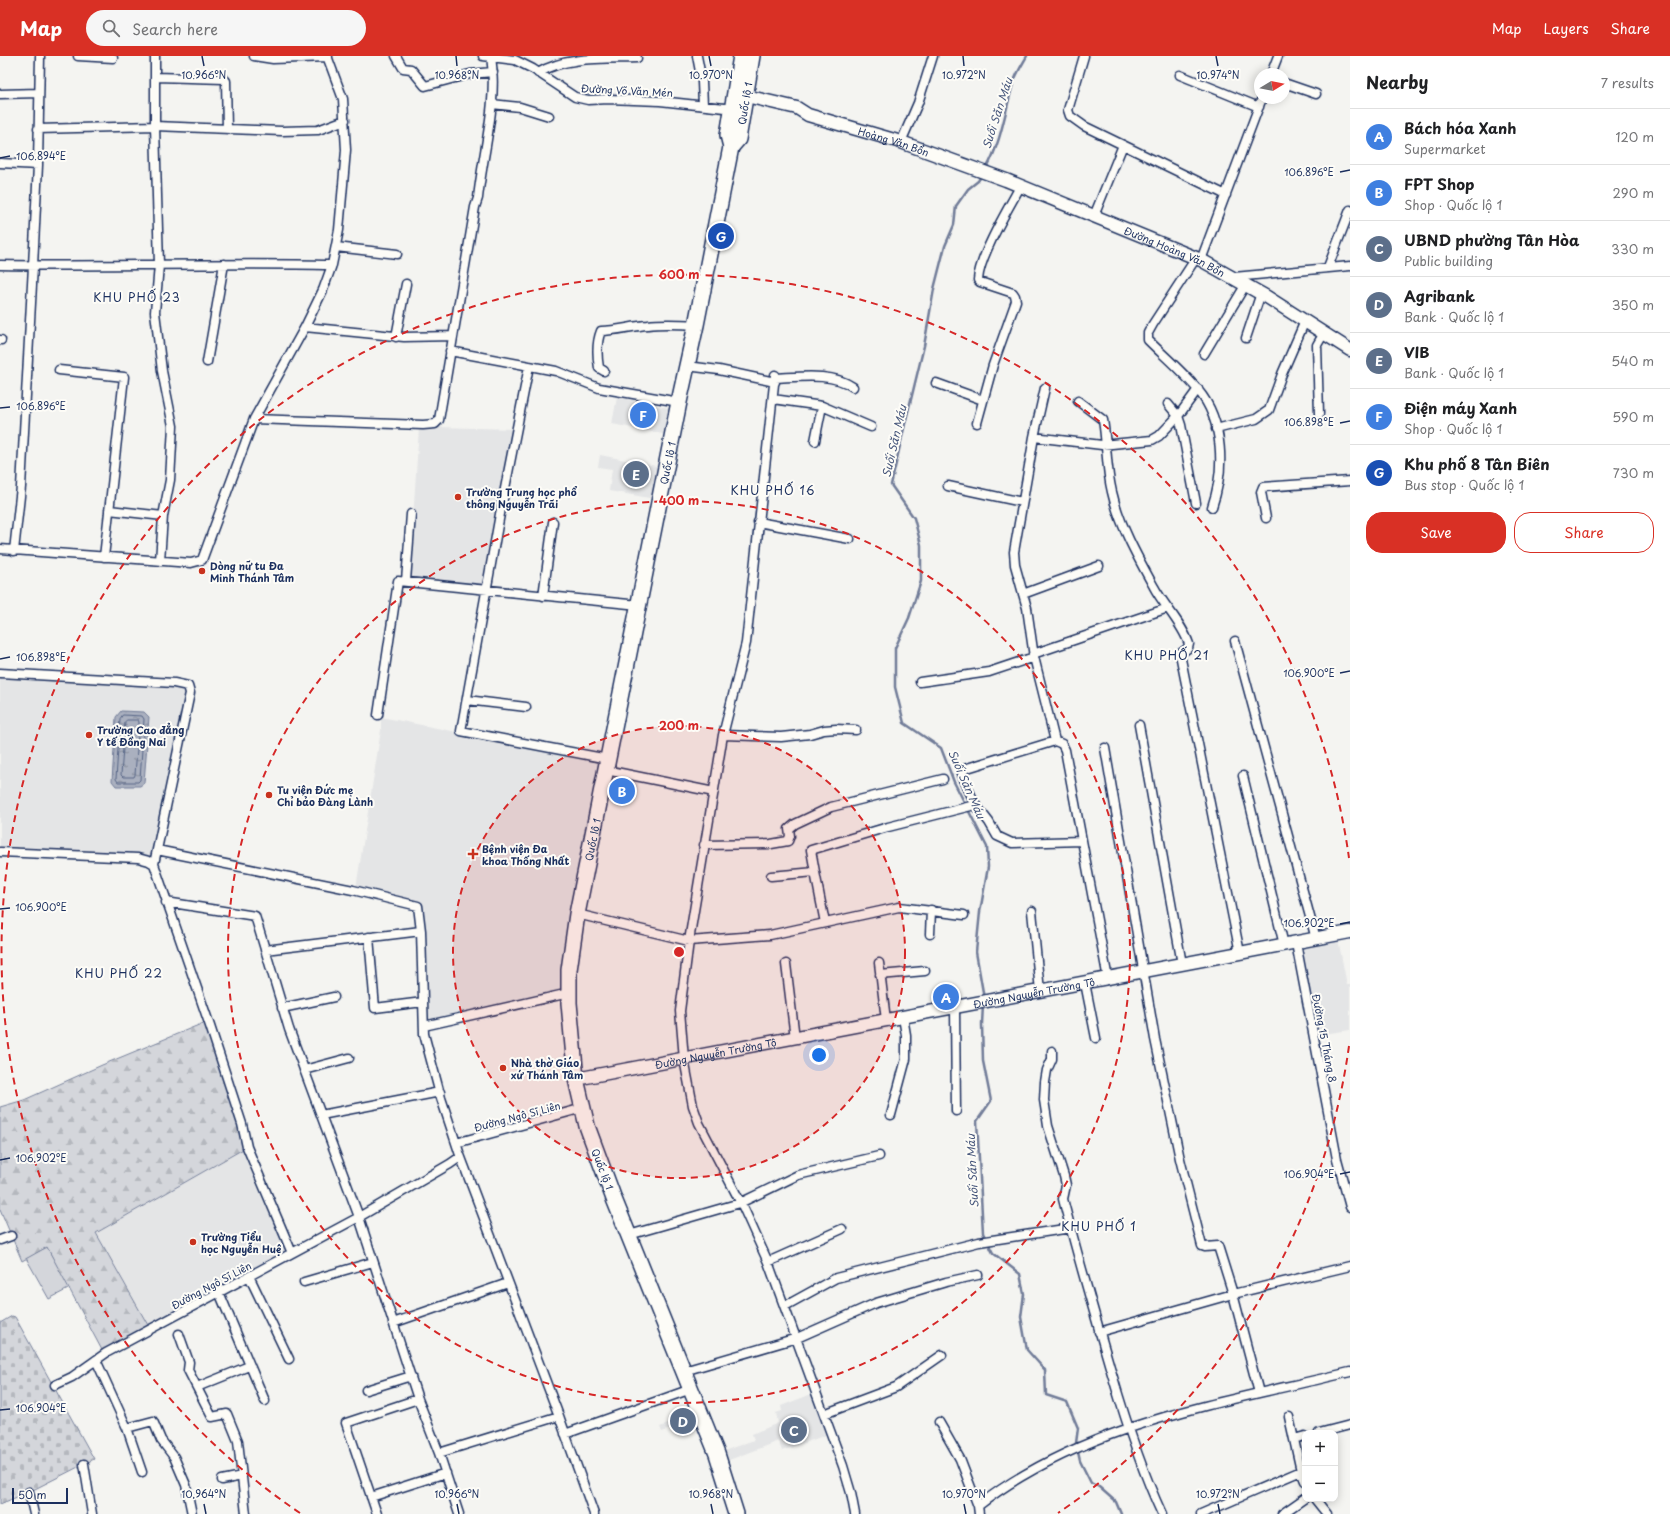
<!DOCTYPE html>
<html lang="en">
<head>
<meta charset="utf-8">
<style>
  :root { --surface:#fff; --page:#f6f6f6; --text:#202124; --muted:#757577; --line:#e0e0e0; --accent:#d93025 }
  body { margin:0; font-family:"Playpen Sans",sans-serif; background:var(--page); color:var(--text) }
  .controls { position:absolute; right:12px; bottom:12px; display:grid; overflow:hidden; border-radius:8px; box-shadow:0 2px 10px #0003 }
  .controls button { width:36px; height:36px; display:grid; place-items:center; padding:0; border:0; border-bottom:1px solid var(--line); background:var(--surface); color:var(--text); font:20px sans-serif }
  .compass { position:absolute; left:1254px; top:12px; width:36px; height:36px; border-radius:50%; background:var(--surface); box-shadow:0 2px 10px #0003; rotate:80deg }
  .scale { position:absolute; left:12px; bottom:10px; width:56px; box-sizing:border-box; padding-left:4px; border:2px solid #1b2f5e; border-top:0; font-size:11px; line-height:14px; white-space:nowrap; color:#1b2f5e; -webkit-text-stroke:3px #fdfcf7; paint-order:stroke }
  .you { position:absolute; left:819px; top:999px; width:14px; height:14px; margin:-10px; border:3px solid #fff; border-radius:50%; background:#1a73e8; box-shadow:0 0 0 6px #1a73e833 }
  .badge { display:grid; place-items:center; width:26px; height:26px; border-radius:50%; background:var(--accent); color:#fff; font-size:13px; font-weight:700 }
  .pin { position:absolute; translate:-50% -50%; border:2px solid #fff; box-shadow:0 1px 4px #0006 }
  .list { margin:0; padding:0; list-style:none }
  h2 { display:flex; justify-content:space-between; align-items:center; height:52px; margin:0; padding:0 16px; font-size:17px }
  h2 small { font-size:13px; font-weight:400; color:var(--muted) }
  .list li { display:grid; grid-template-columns:26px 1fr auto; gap:12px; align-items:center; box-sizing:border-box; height:56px; padding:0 16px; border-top:1px solid var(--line) }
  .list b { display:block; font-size:15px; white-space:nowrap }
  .list p { margin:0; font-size:13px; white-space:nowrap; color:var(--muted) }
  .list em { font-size:13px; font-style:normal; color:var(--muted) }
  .actions { display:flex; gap:8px; padding:12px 16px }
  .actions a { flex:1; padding:9px 0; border:1px solid var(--accent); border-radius:16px; text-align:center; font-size:14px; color:var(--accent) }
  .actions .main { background:var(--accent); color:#fff }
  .icon { flex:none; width:22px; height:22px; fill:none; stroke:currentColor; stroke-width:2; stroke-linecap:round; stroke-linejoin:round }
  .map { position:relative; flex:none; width:1350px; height:1458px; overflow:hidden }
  header { display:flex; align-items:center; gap:24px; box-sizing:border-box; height:56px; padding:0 20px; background:var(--accent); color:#fff }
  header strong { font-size:19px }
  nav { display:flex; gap:22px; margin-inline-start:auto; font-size:14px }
  .search { width:280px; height:36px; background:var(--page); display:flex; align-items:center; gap:10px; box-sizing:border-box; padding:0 14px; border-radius:22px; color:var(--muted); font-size:15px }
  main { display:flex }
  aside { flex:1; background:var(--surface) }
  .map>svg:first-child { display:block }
</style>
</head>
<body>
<header>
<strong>Map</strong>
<div class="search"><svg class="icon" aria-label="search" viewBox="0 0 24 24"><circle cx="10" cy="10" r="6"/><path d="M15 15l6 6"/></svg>Search here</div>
<nav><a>Map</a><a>Layers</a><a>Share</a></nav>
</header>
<main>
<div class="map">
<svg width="1350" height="1458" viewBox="0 0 1350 1458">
  <defs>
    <pattern id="forest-firs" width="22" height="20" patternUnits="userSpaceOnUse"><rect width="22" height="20" fill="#d4d6db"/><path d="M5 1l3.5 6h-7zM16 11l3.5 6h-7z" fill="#b5b8be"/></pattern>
    <pattern id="cemetery-stones" width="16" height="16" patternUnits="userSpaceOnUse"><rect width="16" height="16" fill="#d4d6db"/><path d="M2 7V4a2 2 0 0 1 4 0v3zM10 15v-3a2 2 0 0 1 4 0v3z" fill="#b5b8be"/></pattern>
    <pattern id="water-ripples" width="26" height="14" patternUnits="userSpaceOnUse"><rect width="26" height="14" fill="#aab0bf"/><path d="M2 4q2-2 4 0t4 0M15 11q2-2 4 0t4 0" fill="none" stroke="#8a909e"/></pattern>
  </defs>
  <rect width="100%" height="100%" fill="#f4f4f1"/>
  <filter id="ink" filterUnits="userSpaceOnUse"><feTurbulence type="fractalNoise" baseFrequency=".025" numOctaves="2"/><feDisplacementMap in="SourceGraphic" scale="8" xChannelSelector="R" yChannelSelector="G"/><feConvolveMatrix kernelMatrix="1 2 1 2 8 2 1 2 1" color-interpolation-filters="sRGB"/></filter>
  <g filter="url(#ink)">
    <path fill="#e4e5e6" d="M617 341 673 353 668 379 612 368Z
      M436 371 515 373 485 531 409 523 419 372Z
      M600 399 661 411 655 443 609 435 612 413 598 411Z
      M0 619 186 631 187 637 152 804 0 793Z
      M381 661 603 705 565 935 426 966 420 848 356 832 381 674Z
      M609 718 639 724 635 746 605 740Z
      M1338 883 1347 929H1350V974L1317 979 1299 890Z
      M245 1092 289 1195 149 1271 96 1177Z
      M814 1337 829 1378 782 1395 778 1385 724 1406 721 1396 754 1384 752 1378 778 1367 776 1357 782 1355 781 1350Z
      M696 1357 698 1362 662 1376 660 1371Z"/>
    <path fill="#d4d6db" stroke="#78829c" d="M47 1191 70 1232 49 1243 26 1202Z"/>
    <path fill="url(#forest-firs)" stroke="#78829c" d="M206 966 240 1069 245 1092 96 1177 149 1271 103 1296 47 1191 22 1205 0 1153V1051L24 1044 102 1009Z"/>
    <path fill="url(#cemetery-stones)" stroke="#78829c" d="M12 1260 15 1261 94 1403 29 1436 0 1448V1267Z"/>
    <path fill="url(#water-ripples)" stroke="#717c98" d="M121 655 144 656 149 661 144 727 140 730H116L112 725 116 661Z"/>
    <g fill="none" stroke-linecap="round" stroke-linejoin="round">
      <path stroke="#546385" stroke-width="1" d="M123 659 142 660 144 663 140 724 138 726H118L116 723 120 663Z
        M127 664H138L139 666 135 719 134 721H123L121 719 125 666Z"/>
      <path stroke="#717c98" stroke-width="2.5" d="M986 113C1001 87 1005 56 1013 28 1016 18 1022 9 1027 0
        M982 119 978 125 968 133 956 150 954 169 945 190 934 233 924 290 905 368 891 429 914 462 921 489V525L909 562 895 592V631L904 667 941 692 954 726 987 791 988 811 980 856 976 896 984 942
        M983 949 982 968 983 1005 991 1045 977 1065 983 1177 993 1197 1020 1218 1024 1238 1021 1261 1027 1294 1045 1314 1046 1339 1067 1346 1078 1372 1076 1387 1080 1405 1091 1427 1099 1431 1116 1446 1121 1458"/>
      <defs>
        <path id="street" d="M78 0 113 2
          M155 0V70L159 209 155 256 162 315 173 370 170 424 163 460 160 505
          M254 0 273 3 328 1
          M396 0 403 12 411 13 425 30 470 18 493 16
          M483 0 515 4 533 13 575 41 588 44 608 43 660 45 734 53
          M697 0 702 26 703 49
          M1084 0 1068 54 1070 60 1084 70 1226 139
          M538 17C566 0 605 3 637 2
          M1271 18 1278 0
          M1180 19 1259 51
          M156 21 224 23 226 25 227 73
          M1284 27 1316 38
          M0 38 39 37
          M492 48 520 51 549 60
          M38 73 155 70 282 75 318 74 345 64
          M901 86 918 47 933 0
          M0 107 38 109
          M1094 160 1123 89
          M336 191 397 198
          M1196 202 1153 268 1148 277V284C1164 300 1183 316 1198 334 1224 365 1225 414 1212 451
          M1201 204 1262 42
          M0 209C111 211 221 206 332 209
          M1328 211 1350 154
          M1234 221 1350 210
          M305 271 404 281 453 280
          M396 281 406 228
          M1246 282 1261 237
          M0 284H1
          M450 295 556 315 599 332 679 346
          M1204 298 1246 228
          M207 306 224 208
          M529 310 500 458 461 675 608 703
          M687 310 719 314 775 326
          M59 314 124 321 104 501
          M604 315 599 312C597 300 596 287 601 275 617 275 632 270 648 269 664 267 680 268 696 269
          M775 319 746 587 723 679 689 885 680 955 684 1003 693 1050 699 1067 744 1153 768 1206 843 1410 851 1437 855 1458
          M775 322C800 321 832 316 853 331
          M936 327 983 344
          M1045 332 1034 381 1014 496 1015 509 1027 552 1034 601 1055 685 1062 688 1065 694 1108 923
          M773 343 822 350 871 371
          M1078 345 1103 364C1107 388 1106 412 1112 436 1119 468 1138 502 1154 531 1164 550 1182 567 1189 588L1188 592 1180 598 1240 897
          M1168 348 1178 360 1181 369 1196 447
          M1319 358 1317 289 1324 277
          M254 363 423 369 435 368 439 364 475 151 478 142C483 96 498 46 491 0
          M977 367 993 309 1016 245 1015 240 1013 237 980 226 978 224C979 201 1009 151 1021 129
          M1216 373 1256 363 1269 354 1282 318 1305 265
          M1034 381 1102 389 1152 384 1159 380 1179 359 1198 333
          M815 385 822 350
          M948 430 1022 446
          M109 454 163 460
          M1266 462 1261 436 1263 431 1350 425
          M758 466 850 483
          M0 493 191 507 202 504 254 363 305 271 323 234 332 209 339 174 346 94 343 43 327 0
          M14 495 21 431 33 210 38 109 40 0
          M406 525 411 458
          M1023 538 1099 510
          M543 540 553 466
          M1235 585 1316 883
          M1033 598 1168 552
          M0 617 174 627 188 630 190 637 154 808 210 970 242 1068 247 1091 292 1197
          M920 626 989 616 1034 601
          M467 644 526 651
          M378 659 398 525 639 549
          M1139 669 1182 908
          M723 679 781 681 810 678 824 674 836 673 856 674
          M1105 692 1155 983 1180 1103 1202 1190 1205 1191 1218 1190 1233 1238 1259 1337
          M606 714 714 736
          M1243 720 1284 889
          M975 748 989 766 997 780 1012 787 1082 785
          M704 789 771 788 788 785 790 780 789 773 795 768 831 751 943 723
          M157 794 353 834 418 850 421 875 424 978 441 1042 460 1099 559 1360 594 1458
          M0 796 138 802 149 805 154 808
          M815 816 825 867
          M771 820 815 816 811 794 888 771 971 750 975 748 962 719 964 713 1055 685
          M166 846 255 860 289 973 359 1161 418 1343 439 1397 459 1458
          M1032 855 1040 935
          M577 858 689 885 770 879 899 851 964 859
          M930 878 931 854
          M369 881 375 952 423 946
          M1296 887 1337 1103 1350 1151
          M265 894 421 875
          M879 907 886 964
          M786 908 795 982
          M880 919 925 915
          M1085 927 1096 982
          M282 952 334 941
          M955 952 956 1055
          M424 970 569 937
          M1052 995V1003L1047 1014 1045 1026 1044 1044 1048 1070 1064 1120 1066 1129 1063 1143C1078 1202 1095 1260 1112 1318 1126 1366 1141 1413 1162 1458
          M304 1014 349 1002
          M321 1059 440 1036
          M891 1059 906 1003V979L903 961
          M456 1087 583 1052
          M629 1179 740 1147 798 1119 879 1100
          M0 1184 11 1180
          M768 1206 842 1173
          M249 1220 289 1303
          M304 1226 373 1206
          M219 1236 265 1345
          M785 1250 836 1222 979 1186 1071 1172
          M393 1267 508 1227
          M1099 1276 1233 1238 1350 1210
          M179 1278 189 1306 188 1314 212 1361 227 1358 238 1385 246 1458
          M96 1304 127 1372 142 1416
          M684 1315 797 1282 876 1247 946 1226 978 1219
          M55 1329 72 1321 106 1297 359 1161 450 1108 460 1101
          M197 1331 249 1310
          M366 1334 411 1320
          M824 1358 896 1331 942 1299
          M1289 1361 1301 1415 1305 1425
          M939 1366 960 1403 978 1450
          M127 1372 153 1365 161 1384 174 1401 186 1429 192 1458
          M1319 1377 1350 1369
          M565 1378 691 1333
          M1294 1383 1305 1380
          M439 1397 559 1360
          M84 1408 92 1458
          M222 1424 242 1420
          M29 1436 34 1458
          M371 1441 446 1417
          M1315 1443 1327 1458
          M377 1458 346 1367 418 1343
          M979 1458 978 1450C1084 1367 1222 1347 1350 1316
          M1201 1458 1301 1415
          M1282 1458 1305 1442"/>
        <g id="secondary">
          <path id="s1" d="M746 40 797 52 808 59 901 86 1006 124 1201 204 1267 241 1350 294"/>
          <path id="s2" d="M576 1023 1350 876"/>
        </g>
        <g id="highway">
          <path id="s3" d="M731 91 738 83 752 0"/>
          <path id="s4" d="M736 1458 717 1398 614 1143 587 1070 576 1023 569 947V914L577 858 679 346 696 269 731 91 728 79 741 0"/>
        </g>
      </defs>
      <use href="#street" stroke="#1b2f5e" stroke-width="11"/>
      <use href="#secondary" stroke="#1b2f5e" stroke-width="15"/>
      <use href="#highway" stroke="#1b2f5e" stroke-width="18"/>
      <use href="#street" stroke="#fdfcf7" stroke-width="8"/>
      <use href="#secondary" stroke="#fdfcf7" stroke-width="12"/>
      <use href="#highway" stroke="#fdfcf7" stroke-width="15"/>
    </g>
  </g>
  <path fill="none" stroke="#1b2f5e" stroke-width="1.5" d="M202 0 204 10M456 0 457 10M709 0 711 10M963 0 964 10M1216 0 1218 10M0 102 10 100M1340 116 1350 114M0 352 10 351M1340 367 1350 365M0 603 10 601M1340 617 1350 615M0 853 10 852M1340 868 1350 866M0 1104 10 1102M1340 1118 1350 1116M0 1354 10 1353M204 1448 206 1458M457 1448 459 1458M711 1448 713 1458M964 1448 966 1458M1218 1448 1220 1458"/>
  <circle cx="679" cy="896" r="226" fill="#d62828" fill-opacity=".12"/>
  <g fill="none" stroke="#d62828" stroke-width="2" stroke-dasharray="7 5">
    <circle cx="679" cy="896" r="226"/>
    <circle cx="679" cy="896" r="451"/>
    <path d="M1349 990A677 677 0 0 1 1058 1457M300 1457A677 677 0 1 1 1349 802"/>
  </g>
  <g fill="#c8321e" stroke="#fdfcf7" stroke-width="1.5">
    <circle cx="458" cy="441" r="4"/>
    <circle cx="202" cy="515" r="4"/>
    <circle cx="89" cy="679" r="4"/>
    <circle cx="269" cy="739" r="4"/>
    <path d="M471 792h4v4h4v4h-4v4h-4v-4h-4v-4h4z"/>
    <circle cx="503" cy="1012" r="4"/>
    <circle cx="193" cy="1186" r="4"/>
  </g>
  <g text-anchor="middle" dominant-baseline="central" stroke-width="4" stroke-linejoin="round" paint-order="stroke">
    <g font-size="10" fill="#1b2f5e" stroke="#fdfcf7">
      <text transform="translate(627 34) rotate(3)">Đường Võ Văn Mén</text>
      <text stroke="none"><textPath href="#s3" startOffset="47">Quốc lộ 1</textPath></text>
      <text stroke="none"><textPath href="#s1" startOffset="155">Hoàng Văn Bổn</textPath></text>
      <text stroke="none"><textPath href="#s1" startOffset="457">Đường Hoàng Văn Bổn</textPath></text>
      <text stroke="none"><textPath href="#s4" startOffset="1090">Quốc lộ 1</textPath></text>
      <text stroke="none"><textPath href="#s4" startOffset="706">Quốc lộ 1</textPath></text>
      <text stroke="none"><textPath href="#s2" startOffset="466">Đường Nguyễn Trường Tộ</textPath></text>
      <text transform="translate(1325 982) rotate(79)">Đường 15 Tháng 8</text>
      <text stroke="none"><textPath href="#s2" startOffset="142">Đường Nguyễn Trường Tộ</textPath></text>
      <text transform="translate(517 1060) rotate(-15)">Đường Ngô Sĩ Liên</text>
      <text transform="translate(603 1113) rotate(69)">Quốc lộ 1</text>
      <text transform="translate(211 1229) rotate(-28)">Đường Ngô Sĩ Liên</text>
    </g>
    <g font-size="10" font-weight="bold" fill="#1b2f5e" stroke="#fdfcf7" text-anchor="start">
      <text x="466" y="435">Trường Trung học phổ<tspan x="466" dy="12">thông Nguyễn Trãi</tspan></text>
      <text x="210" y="509">Dòng nữ tu Đa<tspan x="210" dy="12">Minh Thánh Tâm</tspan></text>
      <text x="97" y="673">Trường Cao đẳng<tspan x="97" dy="12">Y tế Đồng Nai</tspan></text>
      <text x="277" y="733">Tu viện Đức mẹ<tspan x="277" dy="12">Chỉ bảo Đàng Lành</tspan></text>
      <text x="482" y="792">Bệnh viện Đa<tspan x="482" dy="12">khoa Thống Nhất</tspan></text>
      <text x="511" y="1006">Nhà thờ Giáo<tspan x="511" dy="12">xứ Thánh Tâm</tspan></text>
      <text x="201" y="1180">Trường Tiểu<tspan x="201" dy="12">học Nguyễn Huệ</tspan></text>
    </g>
    <g font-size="11" font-style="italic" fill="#46567b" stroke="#fdfcf7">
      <text transform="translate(997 57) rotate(-72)">Suối Săn Máu</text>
      <text transform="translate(894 385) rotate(-77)">Suối Săn Máu</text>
      <text transform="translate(967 728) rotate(66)">Suối Săn Máu</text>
      <text transform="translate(972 1115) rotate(-93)">Suối Săn Máu</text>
    </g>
    <g font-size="12" letter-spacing="1" fill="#1b2f5e" stroke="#fdfcf7">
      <text x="137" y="241">KHU PHỐ 23</text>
      <text x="773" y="434">KHU PHỐ 16</text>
      <text x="1167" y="599">KHU PHỐ 21</text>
      <text x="119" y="917">KHU PHỐ 22</text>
      <text x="1099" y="1170">KHU PHỐ 1</text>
    </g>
  </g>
  <g font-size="10" text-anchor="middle" fill="#1b2f5e" stroke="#fdfcf7" stroke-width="4" stroke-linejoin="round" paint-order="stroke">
    <text x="711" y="23">10.970°N</text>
    <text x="1218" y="23">10.974°N</text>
    <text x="204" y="23">10.966°N</text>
    <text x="457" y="23">10.968°N</text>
    <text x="964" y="23">10.972°N</text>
    <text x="41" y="104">106.894°E</text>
    <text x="1309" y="120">106.896°E</text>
    <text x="41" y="354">106.896°E</text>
    <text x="1309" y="370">106.898°E</text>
    <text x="41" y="605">106.898°E</text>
    <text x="1309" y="621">106.900°E</text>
    <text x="41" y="855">106.900°E</text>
    <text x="1309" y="871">106.902°E</text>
    <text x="41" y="1106">106.902°E</text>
    <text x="1309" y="1122">106.904°E</text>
    <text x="41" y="1356">106.904°E</text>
    <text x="204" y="1442">10.964°N</text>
    <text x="457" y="1442">10.966°N</text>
    <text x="711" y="1442">10.968°N</text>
    <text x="964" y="1442">10.970°N</text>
    <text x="1218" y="1442">10.972°N</text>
  </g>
  <circle cx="679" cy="896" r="6" fill="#d62828" stroke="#fdfcf7" stroke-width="2"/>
  <g font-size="12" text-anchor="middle" font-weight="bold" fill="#d62828" stroke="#fdfcf7" stroke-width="4" stroke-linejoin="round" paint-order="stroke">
    <text x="679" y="223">600 m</text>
    <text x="679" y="449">400 m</text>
    <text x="679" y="674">200 m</text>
  </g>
</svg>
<div class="controls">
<button>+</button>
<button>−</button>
</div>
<svg class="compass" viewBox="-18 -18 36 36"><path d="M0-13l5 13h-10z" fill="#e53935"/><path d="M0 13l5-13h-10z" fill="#757577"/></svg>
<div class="scale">50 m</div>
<div class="you"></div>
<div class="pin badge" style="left:946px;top:941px;background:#3f7fe0">A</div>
<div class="pin badge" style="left:622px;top:735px;background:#3f7fe0">B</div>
<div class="pin badge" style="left:794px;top:1374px;background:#5c6f8a">C</div>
<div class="pin badge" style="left:683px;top:1365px;background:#5c6f8a">D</div>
<div class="pin badge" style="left:636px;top:418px;background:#5c6f8a">E</div>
<div class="pin badge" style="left:643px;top:359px;background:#3f7fe0">F</div>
<div class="pin badge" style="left:721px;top:180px;background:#1a4fb4">G</div>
</div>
<aside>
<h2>Nearby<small>7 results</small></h2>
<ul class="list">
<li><span class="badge" style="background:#3f7fe0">A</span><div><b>Bách hóa Xanh</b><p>Supermarket</p></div><em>120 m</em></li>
<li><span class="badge" style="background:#3f7fe0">B</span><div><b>FPT Shop</b><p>Shop · Quốc lộ 1</p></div><em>290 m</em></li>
<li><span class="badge" style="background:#5c6f8a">C</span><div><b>UBND phường Tân Hòa</b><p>Public building</p></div><em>330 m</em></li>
<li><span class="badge" style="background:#5c6f8a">D</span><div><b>Agribank</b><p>Bank · Quốc lộ 1</p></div><em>350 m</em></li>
<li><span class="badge" style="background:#5c6f8a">E</span><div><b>VIB</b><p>Bank · Quốc lộ 1</p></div><em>540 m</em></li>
<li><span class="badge" style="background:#3f7fe0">F</span><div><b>Điện máy Xanh</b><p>Shop · Quốc lộ 1</p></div><em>590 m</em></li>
<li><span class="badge" style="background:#1a4fb4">G</span><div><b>Khu phố 8 Tân Biên</b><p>Bus stop · Quốc lộ 1</p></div><em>730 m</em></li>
</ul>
<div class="actions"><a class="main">Save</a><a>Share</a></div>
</aside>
</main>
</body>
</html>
